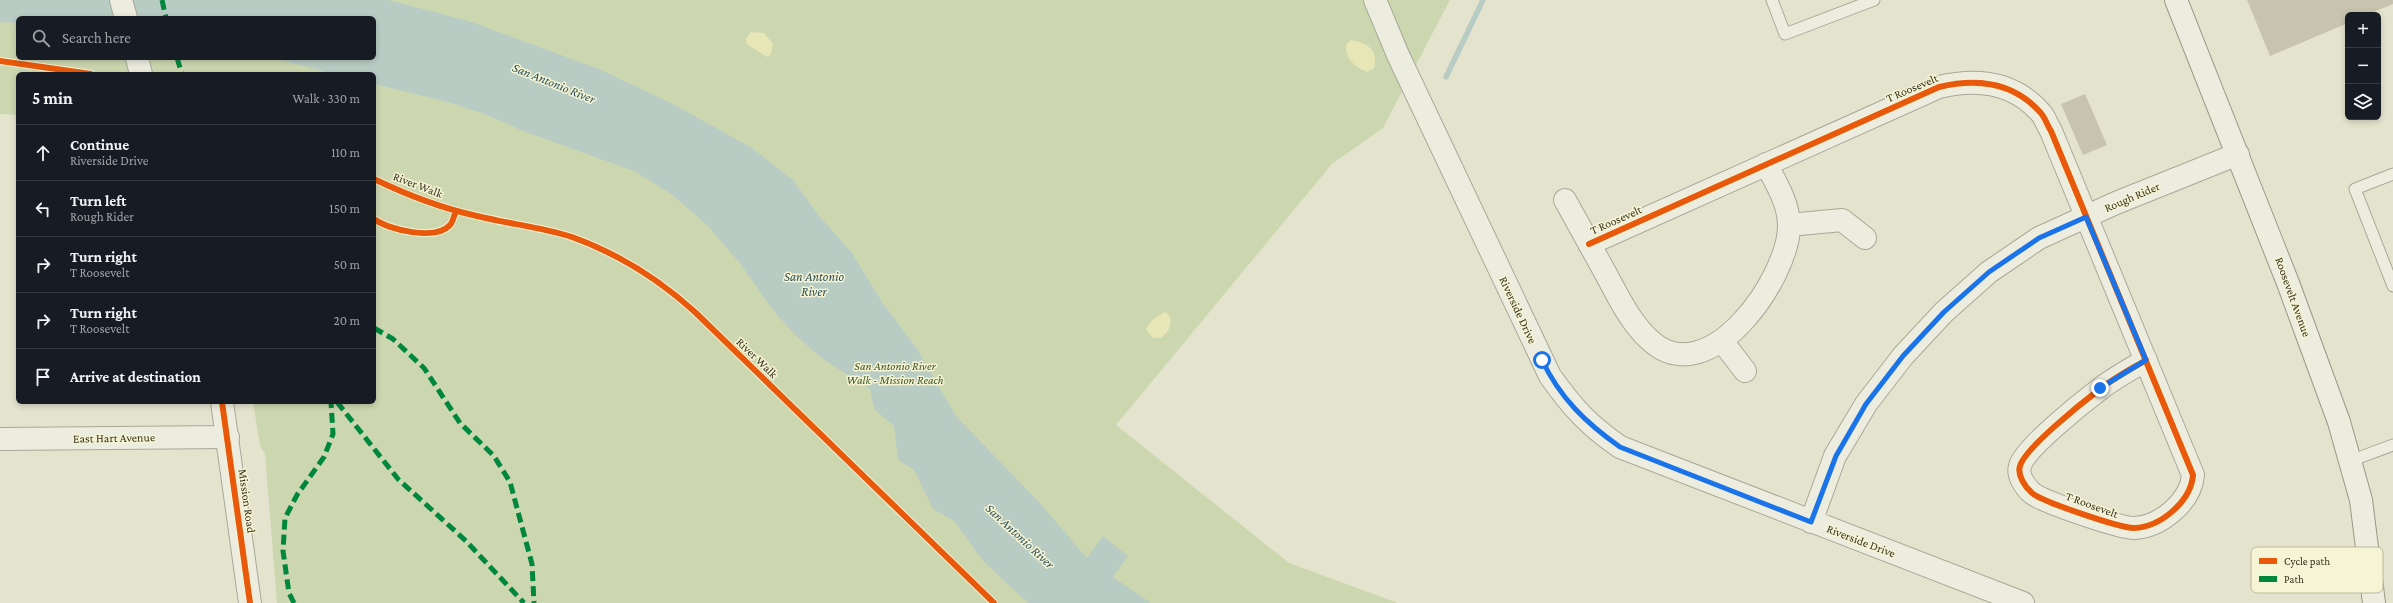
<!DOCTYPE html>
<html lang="en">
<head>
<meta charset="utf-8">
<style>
  :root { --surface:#171b24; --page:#20242c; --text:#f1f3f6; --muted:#9ea1a6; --line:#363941 }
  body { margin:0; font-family:"Crimson Pro",serif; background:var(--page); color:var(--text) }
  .controls { position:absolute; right:12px; top:12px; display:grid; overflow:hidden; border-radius:6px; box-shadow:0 2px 6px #0003 }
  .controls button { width:36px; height:36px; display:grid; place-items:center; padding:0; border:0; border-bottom:1px solid var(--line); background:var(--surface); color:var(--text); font:20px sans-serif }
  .stop { position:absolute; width:12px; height:12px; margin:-9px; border:3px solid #1a73e8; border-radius:50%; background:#fff }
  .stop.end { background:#1a73e8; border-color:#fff; box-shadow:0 1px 4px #0008 }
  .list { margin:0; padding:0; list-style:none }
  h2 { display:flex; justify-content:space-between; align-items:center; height:52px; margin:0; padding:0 16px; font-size:17px }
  h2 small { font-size:13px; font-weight:400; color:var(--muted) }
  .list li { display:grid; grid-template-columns:26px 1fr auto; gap:12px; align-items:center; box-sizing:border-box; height:56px; padding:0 16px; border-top:1px solid var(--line) }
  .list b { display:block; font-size:15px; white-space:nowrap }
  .list p { margin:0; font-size:13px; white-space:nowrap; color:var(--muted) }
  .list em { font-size:13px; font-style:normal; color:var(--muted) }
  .icon { flex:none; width:22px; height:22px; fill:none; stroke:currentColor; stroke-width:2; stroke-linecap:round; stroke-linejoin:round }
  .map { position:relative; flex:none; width:2393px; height:603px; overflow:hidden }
  .search { position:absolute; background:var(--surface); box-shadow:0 2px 6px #0003; left:16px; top:16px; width:360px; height:44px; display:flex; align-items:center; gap:10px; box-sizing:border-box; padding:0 14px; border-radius:6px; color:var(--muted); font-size:15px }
  .panel { position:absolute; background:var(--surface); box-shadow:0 2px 6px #0003; left:16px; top:72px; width:360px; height:332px; border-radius:6px }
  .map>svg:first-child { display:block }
</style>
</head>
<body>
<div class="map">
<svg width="2393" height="603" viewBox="0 0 2393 603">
  <rect width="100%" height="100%" fill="#e4e4ce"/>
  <path fill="#ccd7b0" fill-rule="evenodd" d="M0 0H1450L1383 128 1332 164 1116 425 1289 563 1398 603H277L265 454 260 446 253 402H374V74H18V115L0 114ZM18 18H374V58H18Z"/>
  <path fill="#e7e6b6" d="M751 32 764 33 773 44 771 54 767 57 747 44 746 39Z
    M1351 40C1367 43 1379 50 1374 68L1367 72C1354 66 1346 60 1346 45Z
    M1165 312 1170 316C1172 326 1169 331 1161 338H1153L1146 329 1152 320Z"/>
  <path fill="#b9ccc4" d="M0 0H388L469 21 599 69 677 106 752 148 793 180 820 217 852 253 882 302 916 347 956 416 1039 502 1087 558 1103 536 1128 556 1113 577 1151 603H1028L983 561 954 521 933 509 914 470 898 460 894 426 874 409 870 389 824 360 795 335 772 309 739 262 707 225 671 194 634 171 523 131 487 115 448 102 374 84V74H335L272 58H374V18H18V23L0 22Z"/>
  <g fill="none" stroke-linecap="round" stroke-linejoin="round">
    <path stroke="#b9ccc4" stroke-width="5.5" d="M1446 77 1483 0"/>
  </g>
  <path fill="#c8c3af" d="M2247 0H2393V4L2366 15H2348V23L2270 56Z
    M2085 94 2107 145 2083 155 2061 104Z"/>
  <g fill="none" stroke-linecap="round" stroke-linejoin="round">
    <defs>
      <path id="service" d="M1772 0 1785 34 1874 0
        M2393 174 2355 189 2393 286
        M2350 461 2393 445"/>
      <path id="minor" d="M1375 0 1398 55 1550 376C1573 408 1587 424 1620 447L2023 603
        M1565 200C1579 225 1592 249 1606 274 1619 298 1631 324 1652 342 1710 392 1789 277 1789 226 1789 203 1776 183 1766 164
        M1789 225 1842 220 1865 238
        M1589 244 1939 87C1977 78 2013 82 2040 112 2045 117 2047 125 2051 131L2193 475C2191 501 2161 527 2134 528 2120 528 2043 502 2032 493 2025 487 2017 475 2020 466 2025 448 2083 402 2100 389 2114 378 2131 369 2146 360
        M1722 341 1745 371
        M0 439 228 437
        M1811 522 1835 456 1866 404 1903 356 1944 312 1989 272 2039 238 2116 203 2238 154"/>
      <path id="tertiary" d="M121 0 126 18
        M137 58 141 74
        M222 402 250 603"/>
      <path id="secondary" d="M2176 0 2288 283 2339 422 2361 500 2374 603"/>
    </defs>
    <use href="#service" stroke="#a9a897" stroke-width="13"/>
    <use href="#minor" stroke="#a9a897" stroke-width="24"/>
    <use href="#tertiary" stroke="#a9a897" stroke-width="24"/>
    <use href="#secondary" stroke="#999786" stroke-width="24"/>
    <use href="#service" stroke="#ececdf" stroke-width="11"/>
    <use href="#minor" stroke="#ececdf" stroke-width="22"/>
    <use href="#tertiary" stroke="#ececdf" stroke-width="22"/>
    <use href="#secondary" stroke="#ececdf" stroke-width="22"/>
    <path stroke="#00873e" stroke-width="5" stroke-dasharray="10 5" stroke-linecap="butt" d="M162 0 166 18
      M177 58 182 74
      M374 328 393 339 424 368 460 423 494 456 510 482 532 564 534 603
      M337 402 398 479 466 541 524 603
      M294 603 289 593 283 551 285 518 297 495 324 457 333 434 331 402"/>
    <defs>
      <path id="cycleway" d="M0 61 91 74
        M374 179C407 195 441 208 477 216 509 224 541 227 572 237 619 254 660 280 696 313L994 603
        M374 219C389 230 436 241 450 225 453 222 454 215 456 211
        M1589 244 1939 87C1977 78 2013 82 2040 112 2045 117 2047 125 2051 131L2193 475C2191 501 2161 527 2134 528 2120 528 2043 502 2032 493 2025 487 2017 475 2020 466 2025 448 2083 402 2100 389 2114 378 2131 369 2146 360
        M222 402 250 603"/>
    </defs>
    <use href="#cycleway" stroke="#f5f4d4" stroke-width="8"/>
    <use href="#cycleway" stroke="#e8590c" stroke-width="6"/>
  </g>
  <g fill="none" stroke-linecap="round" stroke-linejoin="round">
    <path stroke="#1a73e8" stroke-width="5" d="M1542 360C1560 398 1586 423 1620 447L1811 522 1836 456 1866 404 1903 356 1944 312 1989 272 2039 238 2086 217 2146 360 2100 388"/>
  </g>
  <g text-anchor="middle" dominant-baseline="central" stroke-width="3" stroke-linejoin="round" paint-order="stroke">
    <g font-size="12" fill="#38321f" stroke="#f5f4d4">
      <text transform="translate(1912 88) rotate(-23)">T Roosevelt</text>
      <text transform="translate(418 185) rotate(21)">River Walk</text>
      <text transform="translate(2132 197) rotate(-23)">Rough Rider</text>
      <text transform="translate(1616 220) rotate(-24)">T Roosevelt</text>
      <text transform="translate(2293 297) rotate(70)">Roosevelt Avenue</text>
      <text transform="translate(1518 310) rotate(65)">Riverside Drive</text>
      <text transform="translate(757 358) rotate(44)">River Walk</text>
      <text transform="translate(114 438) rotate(-1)">East Hart Avenue</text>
      <text transform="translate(247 501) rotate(82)">Mission Road</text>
      <text transform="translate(2092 505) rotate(20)">T Roosevelt</text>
      <text transform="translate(1861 541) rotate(21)">Riverside Drive</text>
    </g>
    <g font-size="12" font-style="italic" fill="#3d5525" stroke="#f5f4d4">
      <text x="895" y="366">San Antonio River<tspan x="895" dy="14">Walk - Mission Reach</tspan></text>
    </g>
    <g font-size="13" font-style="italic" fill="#2e5058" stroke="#f5f4d4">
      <text transform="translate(554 83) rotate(22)">San Antonio River</text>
      <text x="814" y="276">San Antonio<tspan x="814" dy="15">River</tspan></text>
      <text transform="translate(1020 536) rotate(43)">San Antonio River</text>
    </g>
  </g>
  <rect x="2251" y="547" width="132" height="46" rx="6" fill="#f5f4d4" stroke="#bcba9e" stroke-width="1"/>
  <rect x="2259" y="558" width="18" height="6" fill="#e8590c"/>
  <rect x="2259" y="576" width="18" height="6" fill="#00873e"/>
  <g font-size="11" fill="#38321f">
    <text x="2284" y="565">Cycle path</text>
    <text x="2284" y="583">Path</text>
  </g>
</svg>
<div class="controls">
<button>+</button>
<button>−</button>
<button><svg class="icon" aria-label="layers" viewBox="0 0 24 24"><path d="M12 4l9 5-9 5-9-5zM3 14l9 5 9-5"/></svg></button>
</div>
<div class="stop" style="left:1542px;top:360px"></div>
<div class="stop end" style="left:2100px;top:388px"></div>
<div class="search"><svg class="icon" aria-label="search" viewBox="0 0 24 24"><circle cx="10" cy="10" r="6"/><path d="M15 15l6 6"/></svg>Search here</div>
<section class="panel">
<h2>5 min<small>Walk · 330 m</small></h2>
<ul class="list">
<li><svg class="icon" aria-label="ahead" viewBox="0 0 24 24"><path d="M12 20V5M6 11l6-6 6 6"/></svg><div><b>Continue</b><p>Riverside Drive</p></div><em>110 m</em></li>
<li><svg class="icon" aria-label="left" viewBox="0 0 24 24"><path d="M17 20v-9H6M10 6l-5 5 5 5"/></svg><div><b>Turn left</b><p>Rough Rider</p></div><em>150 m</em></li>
<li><svg class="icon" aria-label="right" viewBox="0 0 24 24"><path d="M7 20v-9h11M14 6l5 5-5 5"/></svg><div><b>Turn right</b><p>T Roosevelt</p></div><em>50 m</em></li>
<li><svg class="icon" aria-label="right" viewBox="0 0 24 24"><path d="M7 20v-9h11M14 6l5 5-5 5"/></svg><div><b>Turn right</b><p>T Roosevelt</p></div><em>20 m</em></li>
<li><svg class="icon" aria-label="arrive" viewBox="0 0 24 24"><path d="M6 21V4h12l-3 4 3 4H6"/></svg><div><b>Arrive at destination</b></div></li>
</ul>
</section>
</div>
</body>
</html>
